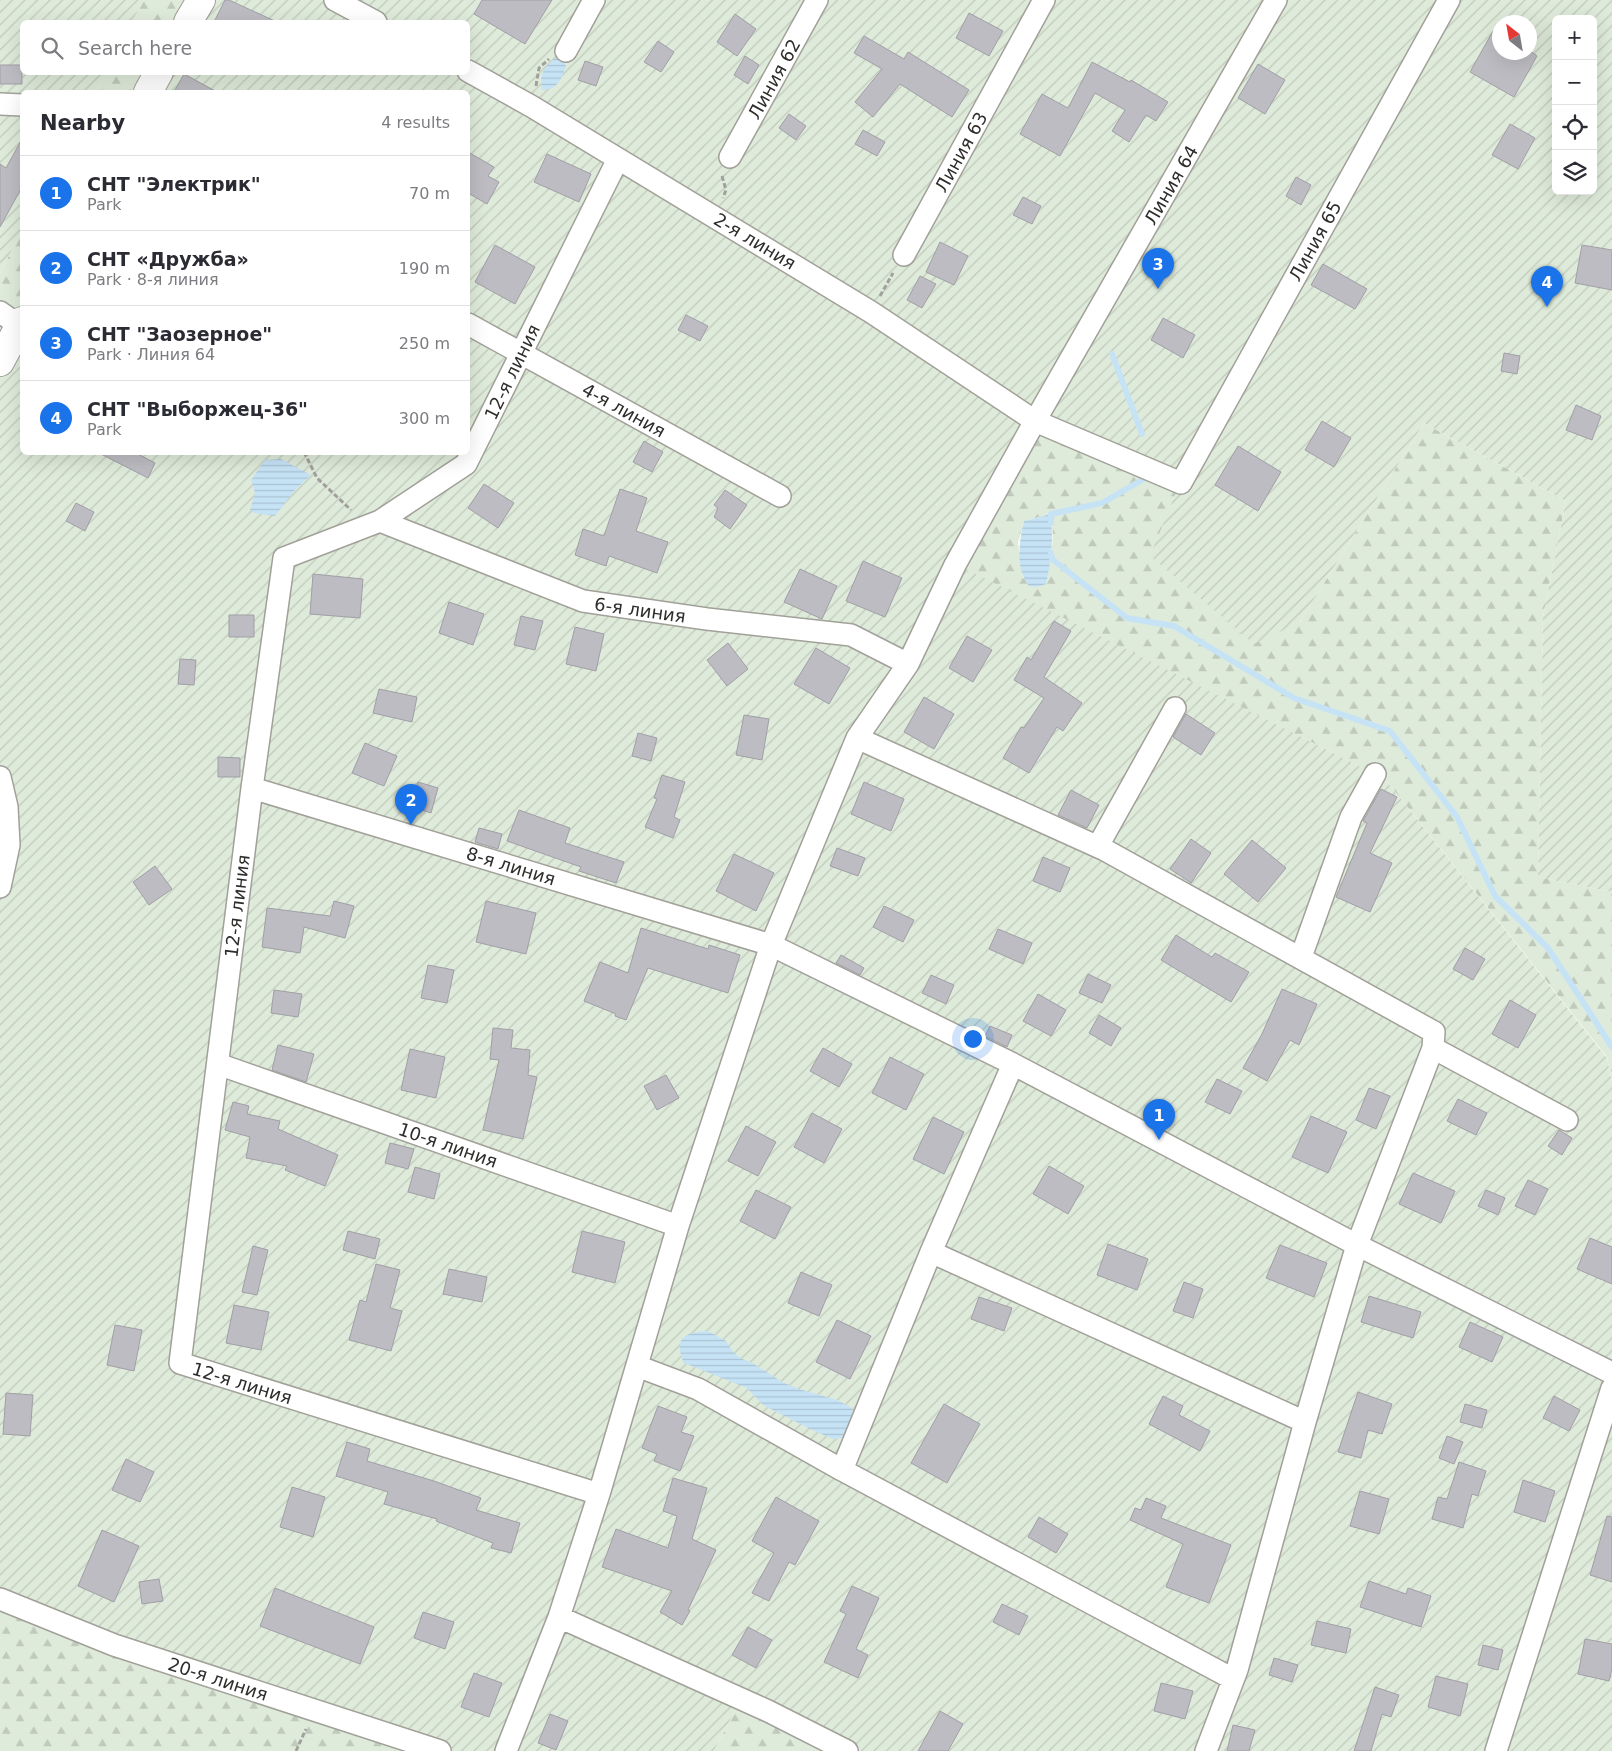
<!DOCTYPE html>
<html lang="en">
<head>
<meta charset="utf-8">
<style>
  :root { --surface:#fff; --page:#f7f7f7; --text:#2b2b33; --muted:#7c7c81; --line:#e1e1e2; --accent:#1a73e8 }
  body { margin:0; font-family:"DejaVu Sans",sans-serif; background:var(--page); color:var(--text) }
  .controls { position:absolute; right:15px; top:15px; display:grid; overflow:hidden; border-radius:8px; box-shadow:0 5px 20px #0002 }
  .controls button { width:45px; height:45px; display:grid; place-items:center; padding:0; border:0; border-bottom:1px solid var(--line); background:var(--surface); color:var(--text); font:25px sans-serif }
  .compass { position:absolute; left:1492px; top:15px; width:45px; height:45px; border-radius:50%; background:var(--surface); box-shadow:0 5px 20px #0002; rotate:329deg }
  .you { position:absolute; left:972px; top:1038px; width:18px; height:18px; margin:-12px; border:4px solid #fff; border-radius:50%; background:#1a73e8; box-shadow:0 0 0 8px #1a73e833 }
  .badge { display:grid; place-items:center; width:32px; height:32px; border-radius:50%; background:var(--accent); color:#fff; font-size:16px; font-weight:700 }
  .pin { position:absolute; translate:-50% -41px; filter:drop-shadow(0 1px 2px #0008) }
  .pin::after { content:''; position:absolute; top:26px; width:18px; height:15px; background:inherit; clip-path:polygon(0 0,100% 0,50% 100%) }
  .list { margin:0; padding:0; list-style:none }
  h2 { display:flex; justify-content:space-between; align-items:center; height:65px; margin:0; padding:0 20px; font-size:21px }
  h2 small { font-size:16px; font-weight:400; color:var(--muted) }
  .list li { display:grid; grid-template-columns:32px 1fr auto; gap:15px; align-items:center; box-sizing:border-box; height:75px; padding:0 20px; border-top:1px solid var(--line) }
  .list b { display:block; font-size:19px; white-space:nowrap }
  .list p { margin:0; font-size:16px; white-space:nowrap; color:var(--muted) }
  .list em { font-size:16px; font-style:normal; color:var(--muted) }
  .icon { flex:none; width:28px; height:28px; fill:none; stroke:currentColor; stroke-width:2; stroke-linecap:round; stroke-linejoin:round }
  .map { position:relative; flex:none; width:1612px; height:1751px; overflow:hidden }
  .search { position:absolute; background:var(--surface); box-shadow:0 5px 20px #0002; left:20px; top:20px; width:450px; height:55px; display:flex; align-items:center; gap:12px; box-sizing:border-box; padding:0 18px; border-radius:8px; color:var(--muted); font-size:19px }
  .panel { position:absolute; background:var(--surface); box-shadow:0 5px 20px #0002; left:20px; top:90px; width:450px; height:365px; border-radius:8px }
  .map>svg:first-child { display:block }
</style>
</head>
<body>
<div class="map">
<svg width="1612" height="1751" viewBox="0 0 1612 1751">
  <defs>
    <pattern id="forest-firs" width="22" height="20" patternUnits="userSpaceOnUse" patternTransform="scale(1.25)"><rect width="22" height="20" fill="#dfebda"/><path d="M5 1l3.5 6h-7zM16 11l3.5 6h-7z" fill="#c0cabb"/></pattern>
    <pattern id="garden-furrows" width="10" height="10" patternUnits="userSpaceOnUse" patternTransform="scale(1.25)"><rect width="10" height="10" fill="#dfebda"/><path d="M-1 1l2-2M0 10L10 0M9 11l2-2" fill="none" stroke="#c0cabb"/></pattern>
    <pattern id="water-rules" width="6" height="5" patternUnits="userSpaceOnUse" patternTransform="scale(1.25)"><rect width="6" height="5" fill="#c6e3f6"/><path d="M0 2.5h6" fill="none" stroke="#aac3d3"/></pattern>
  </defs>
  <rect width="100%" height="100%" fill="#fdfbf5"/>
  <path fill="url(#forest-firs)" fill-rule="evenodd" d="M144 0H201L189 22H132Z
    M106 73H161L150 92H95Z
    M22 230V320L0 360V273Z
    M1035 421 1181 483 1299 623 1424 423 1566 501 1543 616 1538 877 1612 892V1082L1607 1057 1385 779 956 565ZM1051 514C1055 538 1051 560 1046 583L1037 587 1023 578 1018 543 1024 521Z
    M0 1599 440 1751H0Z
    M741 1699 847 1751H714Z"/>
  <path fill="url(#garden-furrows)" fill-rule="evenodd" d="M0 0H144L132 22H22V72L106 73 95 92H22V230L0 273Z
    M201 0H1612V892L1538 877 1543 616 1566 501 1424 423 1299 623 1254 644 1150 556 1180 483 1036 421 956 564 1385 779 1607 1058 1612 1082V1751H847L741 1699 714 1751H440L0 1599V360L22 320V452H468V92H150L161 73 468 72V22H189ZM1556 19H1593V191H1556ZM1500 22H1530V52H1500Z"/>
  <path fill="url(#water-rules)" d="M556 57 563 60 566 66C561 79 558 90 542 90 539 73 544 68 556 57Z
    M281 459 311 475 294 491 275 516 254 513 250 510 255 493 251 480 265 460Z
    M1051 514C1053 541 1052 558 1046 584L1037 587 1029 586C1015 569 1019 541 1024 521Z
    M708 1331 726 1341 733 1352 742 1359 751 1362 782 1382 799 1389 837 1400 852 1408 854 1415 842 1438 833 1439 810 1429 763 1405 747 1388 684 1363C673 1339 684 1332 708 1331Z"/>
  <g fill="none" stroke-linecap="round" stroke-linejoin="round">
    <path stroke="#c6e3f6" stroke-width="6" d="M1112 354 1142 434
      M1051 523V514L1102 503 1142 480
      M1051 553 1052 559 1127 618 1174 626 1294 698 1390 731 1457 817 1495 896 1548 948 1612 1047"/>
  </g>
  <path fill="#bdbcc2" stroke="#a09fa6" d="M225 0H229L277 22H214Z
    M482 0H552L525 44 474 14Z
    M969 13 1003 31 989 56 956 38Z
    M735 14 756 29 737 56 717 42Z
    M1493 31 1500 34V52L1530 51 1537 56 1514 97 1470 72Z
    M864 36 904 59 908 52 969 90 952 117 900 84 873 117 855 102 882 69 854 53Z
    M658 41 674 52 661 72 644 62Z
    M745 56 759 65 748 84 734 75Z
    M585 61 603 67 596 86 578 80Z
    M1092 62 1130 82 1131 80 1168 102 1156 121 1146 115 1129 142 1112 131 1125 110 1095 93 1060 156 1020 134 1042 94 1068 108Z
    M1258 64 1285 80 1265 114 1238 98Z
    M0 65H22V84H0Z
    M184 74 217 92H174Z
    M789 114 806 126 796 140 779 128Z
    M1510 124 1535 138 1518 169 1492 155Z
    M863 130 885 142 877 156 855 144Z
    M22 139V187L0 227V164L6 168Z
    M468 152 494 167 488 176 499 182 487 204 468 193Z
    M547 154 591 174 579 202 534 182Z
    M1296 177 1311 185 1301 205 1286 196Z
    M1023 197 1041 206 1032 224 1013 215Z
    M940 242 968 256 954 285 926 272Z
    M495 245 535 267 515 304 475 282Z
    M1582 245 1612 250V290L1575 283Z
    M1323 264 1367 289 1355 309 1311 285Z
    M920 276 936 284 922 308 907 300Z
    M686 315 708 326 700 341 678 330Z
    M1163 318 1195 335 1183 358 1151 340Z
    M1504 353 1520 356 1517 374 1501 371Z
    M1576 405 1601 416 1592 440 1566 430Z
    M1322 421 1351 438 1334 467 1305 450Z
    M644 441 663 452 652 472 633 462Z
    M1238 446 1281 472 1258 511 1215 485Z
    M97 452H134L155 463 148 478Z
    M484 484 514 503 498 528 468 508Z
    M620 489 647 498 636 531 668 542 657 573 609 556 606 566 575 555 583 529 604 536Z
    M725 490 747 505 730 529 714 517 718 508 714 505Z
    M76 503 94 512 85 531 66 521Z
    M863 561 902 578 885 617 846 601Z
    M800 569 837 586 822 619 784 602Z
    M313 574 363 579 360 618 310 614Z
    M449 602 484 614 473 645 439 633Z
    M229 615H254V637H229Z
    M521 616 543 621 535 650 514 645Z
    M1054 621 1071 631 1044 677 1082 703 1063 731 1057 727 1029 773 1003 758 1021 727 1024 728 1044 698 1014 680 1027 657 1031 660Z
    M575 627 604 634 596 671 566 664Z
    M967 636 992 650 973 682 949 668Z
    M728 643 748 669 727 686 707 660Z
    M816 648 850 668 829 704 794 684Z
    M180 659 196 660 194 685 178 684Z
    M379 689 417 697 412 722 373 713Z
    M924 697 954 714 934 749 904 732Z
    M1186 714 1215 733 1201 755 1173 737Z
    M744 715 769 719 762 760 736 755Z
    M638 733 657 738 651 761 632 756Z
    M365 743 397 756 384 786 352 773Z
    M218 757 240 758V777H218Z
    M662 775 685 782 674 817 680 820 673 838 645 827 657 799 654 798Z
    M418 782 438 788 431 813 410 806Z
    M864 782 904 799 891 831 851 814Z
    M1381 789 1397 797 1370 853 1392 863 1370 912 1336 897 1367 823 1363 821Z
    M1071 790 1099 805 1087 828 1058 815Z
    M519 810 570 828 565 843 624 862 616 883 579 871 581 867 507 841Z
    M479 828 502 834 498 849 475 842Z
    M1191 839 1211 853 1191 883 1170 869Z
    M1252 840 1286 868 1258 902 1224 874Z
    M837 848 865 858 858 876 830 866Z
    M734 854 774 873 756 911 716 891Z
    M1043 857 1070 868 1060 892 1033 881Z
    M155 866 172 889 149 905 133 882Z
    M334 901 354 906 345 938 304 927 300 953 262 947 267 908 330 916Z
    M486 901 536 913 526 954 476 942Z
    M884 906 914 920 903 942 873 927Z
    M641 928 708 949 709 945 740 955 728 993 648 968 626 1020 615 1016 616 1014 584 1001 600 962 628 973Z
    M998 929 1032 943 1023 964 989 949Z
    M1176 935 1212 957 1215 953 1249 972 1231 1002 1161 960Z
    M1465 948 1485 959 1473 980 1453 969Z
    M841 955 864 968 860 975 836 963Z
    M428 965 454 970 447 1003 421 998Z
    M1088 974 1111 985 1102 1003 1079 993Z
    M931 975 954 985 946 1004 922 993Z
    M1282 989 1317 1004 1299 1045 1290 1040 1267 1081 1243 1068 1262 1034Z
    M274 990 302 994 298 1017 271 1013Z
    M1038 994 1066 1010 1051 1036 1023 1021Z
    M1510 1000 1536 1015 1518 1048 1492 1034Z
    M1099 1015 1121 1028 1111 1046 1089 1033Z
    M990 1026 1012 1035 1007 1047 985 1036Z
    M493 1028 513 1030 511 1048 530 1050 528 1075 537 1077 523 1139 483 1130 499 1060 490 1059Z
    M278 1045 314 1054 306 1082 272 1070Z
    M823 1048 852 1064 839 1087 810 1071Z
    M410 1049 445 1057 436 1098 401 1090Z
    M890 1057 924 1074 906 1110 872 1093Z
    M666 1075 679 1098 657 1110 644 1086Z
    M1217 1079 1242 1091 1230 1114 1205 1102Z
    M1369 1088 1390 1096 1376 1129 1356 1120Z
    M1458 1099 1487 1113 1476 1135 1447 1121Z
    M233 1102 249 1106 247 1114 280 1121 278 1129 338 1155 325 1186 285 1170 287 1166 246 1158 250 1137 225 1130Z
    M812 1113 842 1129 824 1163 794 1147Z
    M1311 1116 1347 1132 1328 1173 1292 1157Z
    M933 1117 964 1132 944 1174 913 1159Z
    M746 1126 776 1142 758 1176 728 1161Z
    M1559 1130 1572 1138 1562 1155 1548 1146Z
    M390 1143 414 1149 408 1169 385 1163Z
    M1049 1166 1084 1186 1068 1214 1033 1194Z
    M415 1167 440 1174 434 1199 408 1192Z
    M1413 1173 1455 1191 1441 1223 1399 1204Z
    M1528 1180 1548 1189 1535 1215 1515 1206Z
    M756 1190 791 1207 775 1239 740 1221Z
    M1486 1190 1505 1198 1498 1215 1478 1206Z
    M348 1231 380 1239 375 1259 343 1250Z
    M582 1231 625 1242 615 1283 572 1272Z
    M1590 1238 1612 1247V1284L1577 1269Z
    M1108 1244 1148 1259 1137 1290 1097 1275Z
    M1280 1245 1327 1263 1314 1297 1266 1278Z
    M253 1246 268 1250 257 1295 242 1292Z
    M376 1264 400 1270 390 1308 402 1311 391 1351 349 1340 360 1300 366 1302Z
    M449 1269 487 1277 482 1302 443 1294Z
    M801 1272 832 1285 819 1316 788 1303Z
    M1184 1282 1203 1289 1193 1318 1173 1311Z
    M1369 1296 1421 1312 1413 1338 1361 1322Z
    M979 1297 1012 1308 1004 1331 971 1319Z
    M234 1305 269 1312 261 1350 226 1343Z
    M837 1320 871 1336 850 1379 816 1362Z
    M1470 1322 1503 1337 1492 1362 1459 1347Z
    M115 1325 142 1330 134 1371 107 1365Z
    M1358 1392 1392 1404 1382 1434 1368 1430 1361 1458 1338 1452Z
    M6 1393 33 1395 30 1436 3 1434Z
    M1163 1396 1183 1406 1179 1415 1210 1431 1200 1451 1149 1424Z
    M1554 1396 1580 1410 1569 1431 1543 1418Z
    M944 1404 980 1424 947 1483 911 1463Z
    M1465 1404 1487 1410 1482 1428 1460 1422Z
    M658 1406 687 1417 681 1432 694 1436 680 1471 654 1461 657 1454 642 1448Z
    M1447 1436 1463 1442 1454 1464 1439 1458Z
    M347 1442 370 1449 367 1461 434 1481 481 1498 476 1510 520 1523 511 1553 491 1548 493 1543 436 1521 437 1519 384 1504 388 1492 336 1476Z
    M126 1459 154 1472 140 1502 112 1490Z
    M1459 1462 1486 1471 1478 1496 1472 1494 1463 1528 1432 1519 1438 1497 1447 1499Z
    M673 1478 707 1488 692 1539 716 1550 688 1610 690 1611 682 1625 660 1612 672 1591 602 1567 616 1529 668 1548 677 1516 663 1511Z
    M1523 1480 1555 1491 1545 1522 1514 1512Z
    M292 1487 325 1497 313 1537 280 1527Z
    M1360 1491 1389 1499 1379 1534 1350 1526Z
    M776 1497 819 1521 795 1565 789 1562 769 1601 752 1593 774 1553 752 1541Z
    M1146 1498 1166 1506 1161 1518 1231 1545 1209 1603 1166 1587 1183 1544 1130 1520 1135 1508 1141 1510Z
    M1607 1516 1612 1517V1582L1590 1575Z
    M1039 1517 1068 1534 1056 1553 1028 1537Z
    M102 1530 139 1546 114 1602 78 1586Z
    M159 1579 163 1601 142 1604 139 1582Z
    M1369 1581 1406 1594 1408 1588 1431 1596 1421 1627 1360 1607Z
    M852 1586 879 1598 856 1649 868 1655 858 1678 824 1662 846 1614 840 1611Z
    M275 1588 374 1627 360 1664 260 1626Z
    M1002 1604 1028 1616 1019 1635 993 1622Z
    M423 1612 454 1622 445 1649 414 1638Z
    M1317 1621 1351 1629 1346 1653 1311 1645Z
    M748 1627 772 1640 756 1668 732 1655Z
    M1585 1639 1612 1644V1669L1609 1681 1578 1674Z
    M1483 1645 1503 1650 1498 1670 1478 1665Z
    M1274 1658 1298 1665 1292 1682 1269 1675Z
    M474 1673 502 1683 489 1717 461 1707Z
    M1436 1676 1468 1684 1460 1716 1428 1707Z
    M1161 1683 1193 1691 1185 1719 1154 1711Z
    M1375 1687 1399 1695 1391 1717 1382 1714 1371 1751H1354Z
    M940 1711 963 1724 948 1751H918Z
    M550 1714 568 1721 556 1750 538 1743Z
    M1233 1725 1255 1730 1249 1751H1227Z"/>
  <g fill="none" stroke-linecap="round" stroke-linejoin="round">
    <defs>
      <path id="street" d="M335 0 376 22
        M566 51 594 0
        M468 71 531 106 871 312 1035 421 1181 483 1449 0
        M0 104 22 105
        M730 157 817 0
        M904 255 1044 0
        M0 312 20 326
        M468 324 780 496
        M380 521 583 601 707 619 851 635 908 664
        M857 738 1105 850 1434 1032 1433 1048 1357 1245 1305 1422 1237 1670 1206 1751
        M0 777 7 807 9 845 0 887
        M252 788 771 945 1013 1064 1357 1245 1612 1373
        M1098 846 1175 708
        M1301 957 1351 817 1375 774
        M1433 1048 1567 1120
        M218 1064 678 1226
        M1013 1064 931 1252 842 1470 1233 1679
        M931 1252 1305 1422
        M637 1366 698 1389 842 1470
        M599 1494 180 1363 252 788 284 558 380 521 466 464 618 159
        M0 1599 114 1645 440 1751
        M559 1617 768 1711 847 1751
        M506 1751 559 1617 599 1494 678 1226 771 945 857 738 908 664 955 565 1035 421 1276 0
        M1496 1751 1612 1388"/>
      <path id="secondary" d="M188 22 201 0
        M148 92 159 72
        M0 362 22 321"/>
    </defs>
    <use href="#street" stroke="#a1a099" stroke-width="24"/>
    <use href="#secondary" stroke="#a1a099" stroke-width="30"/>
    <path stroke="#a1a09c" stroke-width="3" stroke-dasharray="5 2.5" stroke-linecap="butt" d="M536 86 539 68 549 59
      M722 176 726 190 723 198
      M880 296 893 273
      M304 452 317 478 351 510
      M296 1751 306 1729"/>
    <use href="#street" stroke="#fff" stroke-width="21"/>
    <use href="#secondary" stroke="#fff" stroke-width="28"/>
  </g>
  <g text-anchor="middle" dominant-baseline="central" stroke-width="4" stroke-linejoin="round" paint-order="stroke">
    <g font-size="18" fill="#2e2d2b" stroke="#fff">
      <text transform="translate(774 79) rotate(-61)">Линия 62</text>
      <text transform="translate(961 152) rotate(-61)">Линия 63</text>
      <text transform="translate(1171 185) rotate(-60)">Линия 64</text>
      <text transform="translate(755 241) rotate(31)">2-я линия</text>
      <text transform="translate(1315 241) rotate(-61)">Линия 65</text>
      <text transform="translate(512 372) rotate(-64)">12-я линия</text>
      <text transform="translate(624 410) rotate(29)">4-я линия</text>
      <text transform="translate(640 610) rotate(8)">6-я линия</text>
      <text transform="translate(511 866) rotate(17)">8-я линия</text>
      <text transform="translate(237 906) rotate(-83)">12-я линия</text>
      <text transform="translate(448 1145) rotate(19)">10-я линия</text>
      <text transform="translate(242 1383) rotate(17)">12-я линия</text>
      <text transform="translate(218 1679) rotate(18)">20-я линия</text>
    </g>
  </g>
</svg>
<div class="controls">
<button>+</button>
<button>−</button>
<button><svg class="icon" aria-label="locate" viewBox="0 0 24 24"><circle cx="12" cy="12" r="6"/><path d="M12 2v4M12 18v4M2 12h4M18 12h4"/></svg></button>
<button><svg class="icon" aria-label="layers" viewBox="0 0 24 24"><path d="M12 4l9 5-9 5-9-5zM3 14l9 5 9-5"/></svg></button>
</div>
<svg class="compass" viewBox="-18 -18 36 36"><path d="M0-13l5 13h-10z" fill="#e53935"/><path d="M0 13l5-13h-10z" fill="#7c7c81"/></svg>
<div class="you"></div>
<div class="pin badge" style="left:1159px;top:1140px">1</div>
<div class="pin badge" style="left:411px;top:825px">2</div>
<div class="pin badge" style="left:1158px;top:289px">3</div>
<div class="pin badge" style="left:1547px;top:307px">4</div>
<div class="search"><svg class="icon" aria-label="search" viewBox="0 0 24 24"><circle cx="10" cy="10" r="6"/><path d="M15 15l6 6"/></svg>Search here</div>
<section class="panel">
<h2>Nearby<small>4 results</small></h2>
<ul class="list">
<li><span class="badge">1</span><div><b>СНТ &quot;Электрик&quot;</b><p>Park</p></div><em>70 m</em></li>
<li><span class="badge">2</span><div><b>СНТ «Дружба»</b><p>Park · 8-я линия</p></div><em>190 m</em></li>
<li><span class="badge">3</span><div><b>СНТ &quot;Заозерное&quot;</b><p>Park · Линия 64</p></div><em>250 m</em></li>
<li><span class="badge">4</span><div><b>СНТ &quot;Выборжец-36&quot;</b><p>Park</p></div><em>300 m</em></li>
</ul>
</section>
</div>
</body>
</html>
